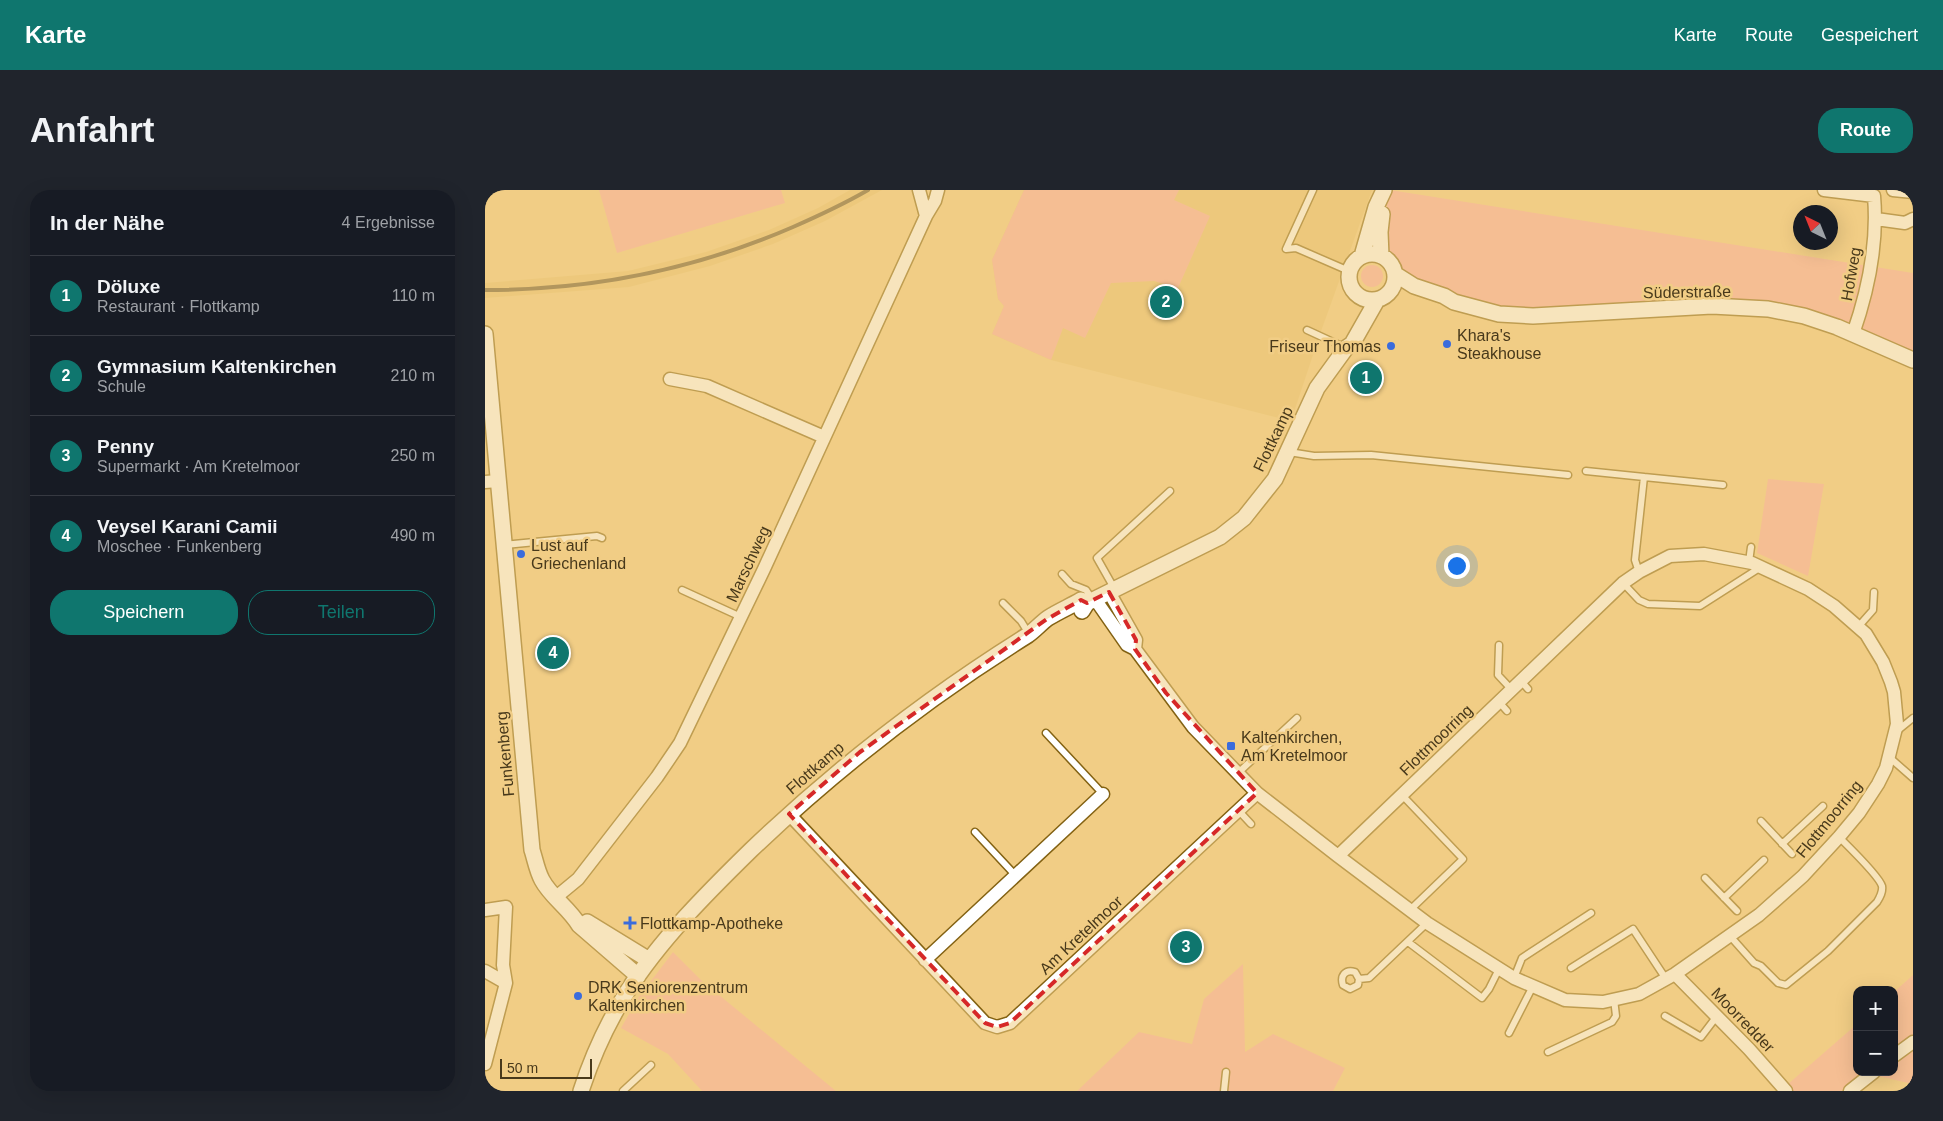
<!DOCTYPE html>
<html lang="de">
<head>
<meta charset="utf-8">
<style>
  :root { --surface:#171b24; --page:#20242c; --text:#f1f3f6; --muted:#9ea1a6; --line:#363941; --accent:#0f766e }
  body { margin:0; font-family:Helvetica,sans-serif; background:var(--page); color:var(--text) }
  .controls { position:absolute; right:15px; bottom:15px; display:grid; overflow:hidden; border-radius:10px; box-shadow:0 5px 20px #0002 }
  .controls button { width:45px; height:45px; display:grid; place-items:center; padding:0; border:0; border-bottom:1px solid var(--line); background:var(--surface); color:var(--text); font:25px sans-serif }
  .compass { position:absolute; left:1308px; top:15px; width:45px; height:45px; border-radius:50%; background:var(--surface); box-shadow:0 5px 20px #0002; rotate:317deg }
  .scale { position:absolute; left:15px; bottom:12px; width:92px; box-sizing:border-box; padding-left:5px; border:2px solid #48391b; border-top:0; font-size:14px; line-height:18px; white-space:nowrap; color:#48391b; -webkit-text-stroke:4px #f1cd85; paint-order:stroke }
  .you { position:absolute; left:971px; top:375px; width:18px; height:18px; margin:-12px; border:4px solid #fff; border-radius:50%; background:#1a73e8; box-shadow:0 0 0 8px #1a73e833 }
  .badge { display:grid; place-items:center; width:32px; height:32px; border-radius:50%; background:var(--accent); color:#fff; font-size:16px; font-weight:700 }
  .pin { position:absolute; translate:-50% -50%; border:2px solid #fff; box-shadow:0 1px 5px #0006 }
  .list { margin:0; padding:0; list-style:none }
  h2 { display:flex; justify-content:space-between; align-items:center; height:65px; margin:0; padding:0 20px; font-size:21px }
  h2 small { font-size:16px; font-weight:400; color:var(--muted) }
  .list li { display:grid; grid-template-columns:32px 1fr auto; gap:15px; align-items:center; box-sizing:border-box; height:80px; padding:0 20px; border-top:1px solid var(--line) }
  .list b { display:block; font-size:19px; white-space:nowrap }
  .list p { margin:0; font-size:16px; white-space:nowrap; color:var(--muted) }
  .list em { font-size:16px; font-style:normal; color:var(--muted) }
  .actions { display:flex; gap:10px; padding:15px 20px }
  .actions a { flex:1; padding:11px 0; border:1px solid var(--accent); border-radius:20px; text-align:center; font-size:18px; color:var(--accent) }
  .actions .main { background:var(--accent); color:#fff }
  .map { position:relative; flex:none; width:1428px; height:901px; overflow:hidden; border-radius:20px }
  header { display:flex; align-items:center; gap:30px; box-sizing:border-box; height:70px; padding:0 25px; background:var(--accent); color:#fff }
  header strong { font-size:24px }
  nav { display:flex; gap:28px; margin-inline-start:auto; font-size:18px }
  .intro { display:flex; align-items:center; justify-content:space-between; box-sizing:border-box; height:120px; padding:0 30px }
  h1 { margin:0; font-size:35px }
  .button { padding:12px 22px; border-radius:20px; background:var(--accent); color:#fff; font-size:18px; font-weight:700 }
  main { display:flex; gap:30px; padding:0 30px }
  aside { flex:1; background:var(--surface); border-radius:20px; box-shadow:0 5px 20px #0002 }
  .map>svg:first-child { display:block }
</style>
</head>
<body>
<header>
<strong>Karte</strong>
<nav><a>Karte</a><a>Route</a><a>Gespeichert</a></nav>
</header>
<div class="intro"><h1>Anfahrt</h1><a class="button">Route</a></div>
<main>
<aside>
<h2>In der Nähe<small>4 Ergebnisse</small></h2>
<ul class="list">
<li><span class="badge">1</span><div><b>Döluxe</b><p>Restaurant · Flottkamp</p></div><em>110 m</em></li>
<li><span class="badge">2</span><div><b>Gymnasium Kaltenkirchen</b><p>Schule</p></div><em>210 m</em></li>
<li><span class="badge">3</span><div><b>Penny</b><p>Supermarkt · Am Kretelmoor</p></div><em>250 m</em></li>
<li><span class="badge">4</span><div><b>Veysel Karani Camii</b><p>Moschee · Funkenberg</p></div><em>490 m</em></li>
</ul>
<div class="actions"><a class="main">Speichern</a><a>Teilen</a></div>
</aside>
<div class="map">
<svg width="1428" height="901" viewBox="0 0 1428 901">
  <rect width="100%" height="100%" fill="#f1cd85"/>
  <path fill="#e9c271" d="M365 0H397L340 31 288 54 225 76 144 97 0 108V93L143 81 221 62 284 40 333 18Z
    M539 0H887L835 144 806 231 566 170 507 144 519 116 513 109 507 70Z"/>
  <path fill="#fbaba5" d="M114 0H296L300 13 132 63Z
    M539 0H694L689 10 725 26 693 98 669 91 626 93 600 148 578 138 566 170 507 144 519 116 513 109 507 70Z
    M905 0 1428 83V162L1379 139 1339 125 1040 120 981 110 915 83 910 72 902 64 900 24Z
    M876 86a11 11 0 1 1 22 0a11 11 0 1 1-22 0Z
    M1283 289 1339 294 1323 386 1272 363Z
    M188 762 217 791 351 901H217L183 864 136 838 154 807Z
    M758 774 760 862 788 844 860 878 848 901H592L654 842 707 854 719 809Z
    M1428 785V894L1379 883 1356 901H1295L1372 834V882H1409V802Z"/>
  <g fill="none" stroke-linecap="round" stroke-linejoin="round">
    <defs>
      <path id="service" d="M828 0 801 59 811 58 864 81
        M822 140 861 158
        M804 262 829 266 886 265 1083 285
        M1101 281 1159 287 1150 370 1154 382
        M1159 287 1238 295
        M19 355 112 346 117 348
        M1264 372 1266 357
        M577 384 586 394 601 400 607 409
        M1138 393 1154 410 1163 414 1215 416 1276 377
        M629 398 612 368 685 301
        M197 400 256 427
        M518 413 536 431 544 444
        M1373 437 1388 420 1389 402
        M1014 455 1013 485 1027 500
        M1036 491 1043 499
        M1014 512 1022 521
        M1412 541 1428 528
        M561 543 618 604
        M1404 567 1428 588
        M753 583 812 528
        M917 605 978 669 925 720
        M753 620 766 634
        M1276 631 1307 664
        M490 642 531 686
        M1297 654 1338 616
        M1220 688 1252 721
        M1239 708 1279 670
        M1245 746 1269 773 1276 776 1293 793 1301 795 1343 761 1392 712C1395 707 1398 702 1397 696 1394 686 1363 656 1354 647
        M923 752 997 808 1004 799 1014 779
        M1086 778 1148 739 1181 789
        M1029 788 1037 768 1106 723
        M874 789 873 795 865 799 858 795C855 786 860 779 870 782L874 789 884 788 942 733
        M1180 826 1216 847 1232 826
        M1024 843 1048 796
        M1063 862 1127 832 1131 826 1129 809
        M138 901 166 875
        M739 901 741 882"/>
      <path id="minor" d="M434 0 441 26
        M1339 0 1389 6C1393 52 1383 101 1368 144
        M1408 0 1428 2
        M1391 29 1420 33 1428 29
        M185 189 222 196 339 247
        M0 292 13 291
        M624 402 651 450 650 459
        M610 409 642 455 650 459 708 537 772 603 853 666 942 733 1029 788 1080 810 1118 812 1154 804 1190 784 1274 725 1318 686 1354 647 1374 623 1393 594 1401 578 1412 534 1409 502 1406 492 1398 472 1381 444 1349 416 1323 399 1267 373 1219 364 1185 366 1154 382 1138 393 853 666
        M304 624 500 833 512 837 525 833 772 603
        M70 708 93 689 172 587 195 553 279 379 441 26 450 11 453 0
        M0 720 21 717 18 775 21 793 0 874
        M440 770 618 604
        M0 781 21 793
        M1190 784 1264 859 1301 901
        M1409 866 1428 852
        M1365 901 1389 882"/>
      <path id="tertiary" d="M864 87a23 23 0 1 1 46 0a23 23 0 1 1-46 0Z
        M877 66 891 17 899 0
        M896 66 895 42 897 24
        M910 84 929 96 959 106 969 112 1014 124 1048 126 1227 116 1283 119 1319 126 1352 137 1428 170
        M0 144 47 660C50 669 52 681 57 690 66 707 84 718 94 735L153 786
        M597 421 602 413 735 347 759 328 790 289 832 198 861 158 867 154 892 110
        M102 732 164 770
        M96 901C107 867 123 832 142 802 175 750 222 703 266 660 352 578 442 508 543 445 550 440 556 433 563 428 574 421 586 416 596 410L602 413"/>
    </defs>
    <use href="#service" stroke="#836213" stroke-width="9"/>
    <use href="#minor" stroke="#836213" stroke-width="15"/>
    <use href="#tertiary" stroke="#836213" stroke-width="18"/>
    <use href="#service" stroke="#fff" stroke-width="6"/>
    <use href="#minor" stroke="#fff" stroke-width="12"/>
    <use href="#tertiary" stroke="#fff" stroke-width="15"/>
    <path stroke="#66532e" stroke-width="4" d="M0 100C108 100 209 80 308 37 333 26 359 14 383 0"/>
  </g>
  <path d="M0 0H1428V901H0ZM624 402 651 450 650 459 681 503 772 603 525 833 512 837 500 833 304 624 375 562 562 429 596 410 602 413Z" fill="#f1cd85" fill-opacity=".55" fill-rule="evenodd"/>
  <path fill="none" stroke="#d62828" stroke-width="4" stroke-dasharray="10 6" stroke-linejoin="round" d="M624 402 651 450 650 459 681 503 772 603 525 833 512 837 500 833 304 624 375 562 562 429 596 410 602 413Z"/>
  <g fill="#3b6cdc" stroke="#f1cd85" stroke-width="2">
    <circle cx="962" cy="154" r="5"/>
    <circle cx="906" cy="156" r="5"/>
    <circle cx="36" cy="364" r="5"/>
    <rect x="741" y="551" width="10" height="10" rx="2.5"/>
    <path d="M142.5 725.5h5v5h5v5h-5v5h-5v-5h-5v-5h5z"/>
    <circle cx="93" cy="806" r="5"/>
  </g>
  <g text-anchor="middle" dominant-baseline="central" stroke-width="5" stroke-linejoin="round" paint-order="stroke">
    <g font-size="16" fill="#48391b" stroke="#f1cd85">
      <text transform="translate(1366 84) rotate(-80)">Hofweg</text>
      <text transform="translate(1202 102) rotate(-1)">Süderstraße</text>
      <text transform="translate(788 249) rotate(-64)">Flottkamp</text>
      <text transform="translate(263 374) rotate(-65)">Marschweg</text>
      <text transform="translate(951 550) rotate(-44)">Flottmoorring</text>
      <text transform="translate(20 564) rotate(-95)">Funkenberg</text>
      <text transform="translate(330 578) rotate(-41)">Flottkamp</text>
      <text transform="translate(1344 629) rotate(-51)">Flottmoorring</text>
      <text transform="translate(596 745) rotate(-43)">Am Kretelmoor</text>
      <text transform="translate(1258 830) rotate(46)">Moorredder</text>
    </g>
    <g font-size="16" fill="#48391b" stroke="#f1cd85" text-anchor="start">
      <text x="972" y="145">Khara's<tspan x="972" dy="18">Steakhouse</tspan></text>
      <text x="896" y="156" text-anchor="end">Friseur Thomas</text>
      <text x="46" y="355">Lust auf<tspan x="46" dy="18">Griechenland</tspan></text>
      <text x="756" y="547">Kaltenkirchen,<tspan x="756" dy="18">Am Kretelmoor</tspan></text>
      <text x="155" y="733">Flottkamp-Apotheke</text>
      <text x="103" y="797">DRK Seniorenzentrum<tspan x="103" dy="18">Kaltenkirchen</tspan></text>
    </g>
  </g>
</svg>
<div class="controls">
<button>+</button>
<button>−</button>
</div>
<svg class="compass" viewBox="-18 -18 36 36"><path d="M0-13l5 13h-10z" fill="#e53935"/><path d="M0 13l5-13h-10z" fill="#9ea1a6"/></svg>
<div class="scale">50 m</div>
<div class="you"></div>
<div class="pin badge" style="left:881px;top:188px">1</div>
<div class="pin badge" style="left:681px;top:112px">2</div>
<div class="pin badge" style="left:701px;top:757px">3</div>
<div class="pin badge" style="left:68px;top:463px">4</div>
</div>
</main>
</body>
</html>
